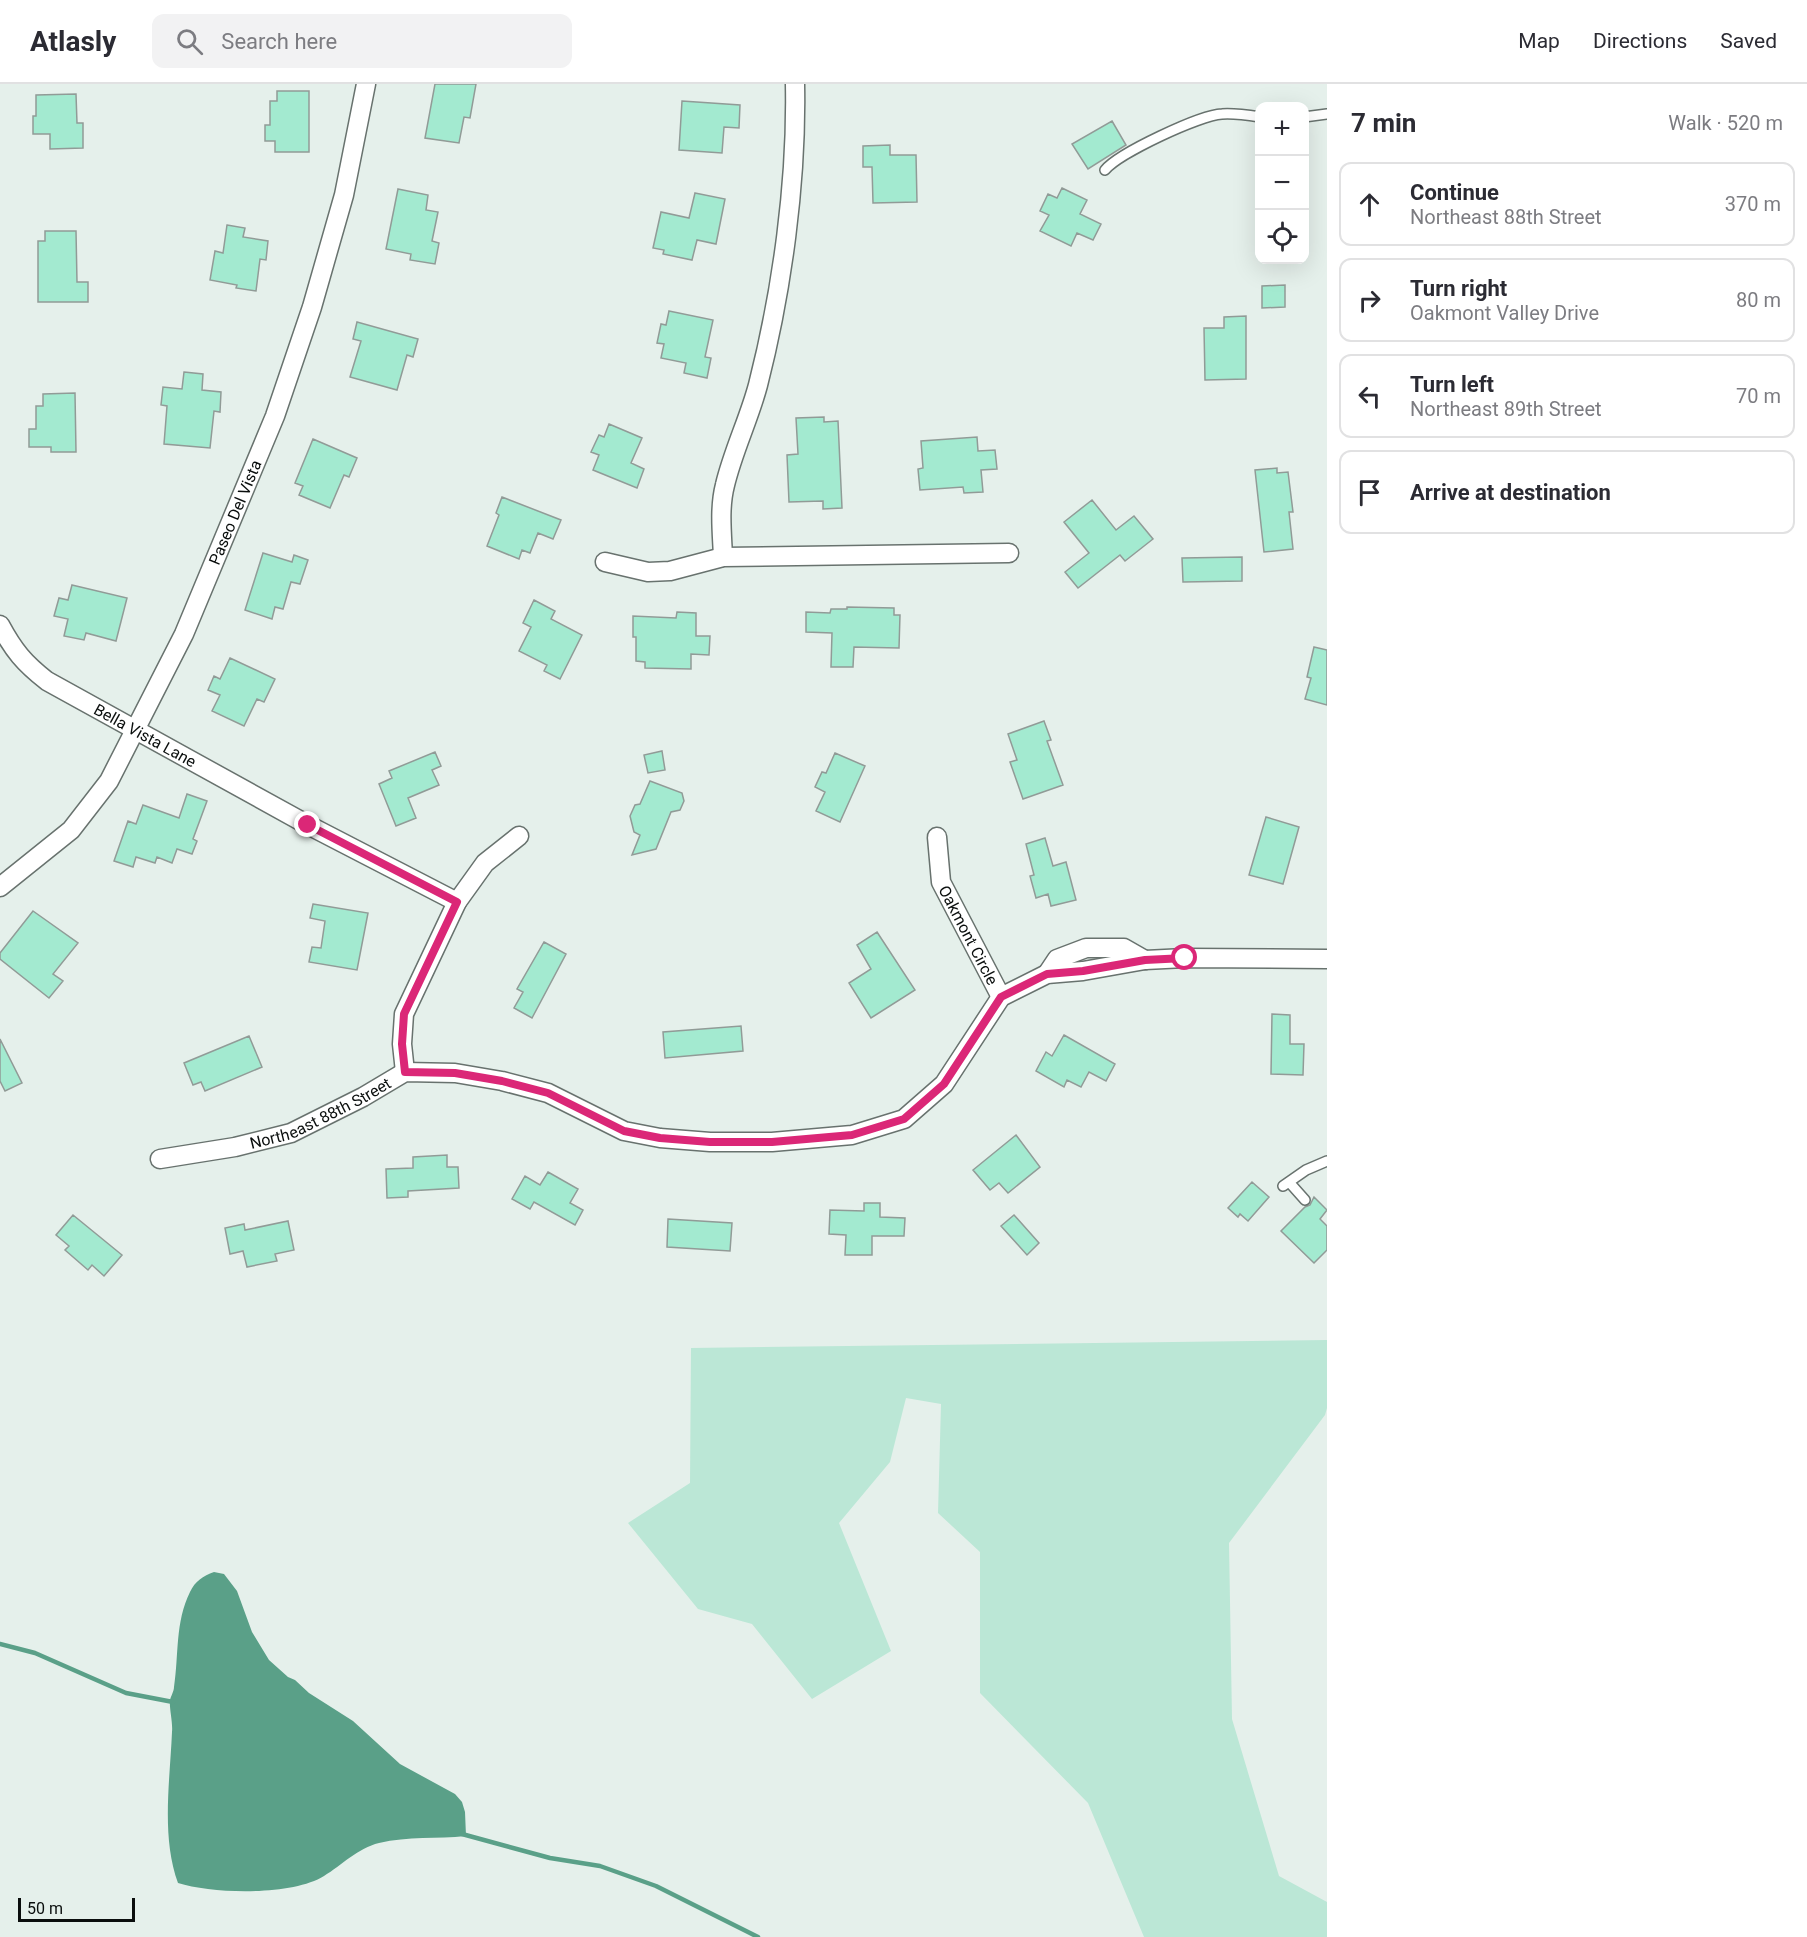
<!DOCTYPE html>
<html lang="en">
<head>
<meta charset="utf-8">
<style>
  :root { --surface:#fff; --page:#f2f2f3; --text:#2b2b33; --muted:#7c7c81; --line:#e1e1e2 }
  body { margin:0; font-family:Roboto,sans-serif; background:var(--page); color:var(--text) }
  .controls { position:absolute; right:18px; top:18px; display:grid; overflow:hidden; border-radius:12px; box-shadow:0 6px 24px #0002 }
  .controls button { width:54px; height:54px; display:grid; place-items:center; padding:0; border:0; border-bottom:2px solid var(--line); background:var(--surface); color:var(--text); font:30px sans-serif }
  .scale { position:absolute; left:18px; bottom:15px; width:117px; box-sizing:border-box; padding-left:6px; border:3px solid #0a0e0d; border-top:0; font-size:16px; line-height:21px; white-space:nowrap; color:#0a0e0d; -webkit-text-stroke:4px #e5f0eb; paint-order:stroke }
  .stop { position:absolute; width:18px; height:18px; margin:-14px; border:4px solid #db2777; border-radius:50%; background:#fff }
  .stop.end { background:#db2777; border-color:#fff; box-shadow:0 2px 6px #0008 }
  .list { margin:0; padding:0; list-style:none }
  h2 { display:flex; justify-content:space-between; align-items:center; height:78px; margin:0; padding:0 24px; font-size:26px }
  h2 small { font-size:20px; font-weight:400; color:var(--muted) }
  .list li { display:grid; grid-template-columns:39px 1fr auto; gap:18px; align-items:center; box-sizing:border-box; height:84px; margin:0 12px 12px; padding:0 12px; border:2px solid var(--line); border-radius:12px }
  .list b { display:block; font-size:22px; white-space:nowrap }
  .list p { margin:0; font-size:20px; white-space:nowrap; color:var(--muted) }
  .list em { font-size:20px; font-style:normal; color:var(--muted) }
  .icon { flex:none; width:33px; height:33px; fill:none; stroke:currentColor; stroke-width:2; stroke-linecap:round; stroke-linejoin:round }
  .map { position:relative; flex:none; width:1327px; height:1853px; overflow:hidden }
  header { display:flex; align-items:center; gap:36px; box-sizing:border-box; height:84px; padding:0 30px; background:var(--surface); border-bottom:2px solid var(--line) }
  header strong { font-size:28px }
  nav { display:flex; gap:33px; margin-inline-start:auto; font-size:21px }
  .search { width:420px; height:54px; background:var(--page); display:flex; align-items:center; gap:15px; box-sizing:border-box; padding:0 21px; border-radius:12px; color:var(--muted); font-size:22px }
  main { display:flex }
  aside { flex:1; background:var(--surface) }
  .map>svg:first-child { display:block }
</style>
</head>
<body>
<header>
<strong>Atlasly</strong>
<div class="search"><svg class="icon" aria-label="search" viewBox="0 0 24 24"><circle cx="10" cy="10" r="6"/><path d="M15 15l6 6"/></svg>Search here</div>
<nav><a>Map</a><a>Directions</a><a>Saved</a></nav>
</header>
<main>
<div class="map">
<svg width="1327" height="1853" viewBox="0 0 1327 1853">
  <rect width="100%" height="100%" fill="#e5f0eb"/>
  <path fill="#bbe7d6" d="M1327 1256V1324L1325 1331 1229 1459 1232 1635 1279 1792 1327 1818V1853H1144L1088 1719 980 1609V1468L938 1429 941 1320 906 1314 890 1378 839 1439 891 1567 812 1615 752 1540 698 1525 628 1439 690 1399 691 1264Z"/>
  <path fill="#5aa088" d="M214 1488 224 1490 237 1507 252 1548 269 1576 288 1593 295 1596 309 1609 353 1637 400 1680 455 1710 462 1718 465 1728 466 1752C437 1755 408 1752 379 1759 358 1764 342 1781 324 1792 292 1812 213 1810 178 1799 161 1753 170 1696 172 1648 173 1638 169 1624 170 1616 171 1612 174 1607 174 1603 179 1571 175 1538 190 1508 195 1497 203 1492 214 1488Z"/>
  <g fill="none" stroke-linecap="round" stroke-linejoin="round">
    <path stroke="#5aa088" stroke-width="4.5" d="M0 1560 35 1569 126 1609 173 1618
      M462 1750 550 1774 600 1782 656 1802 758 1853"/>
  </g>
  <path fill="#a3ead0" stroke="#919b97" stroke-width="1.5" d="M435 0H476L470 34 464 33 459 59 425 54Z
    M277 7H309V68H275V57H265V41H270V17H277Z
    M76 10 77 39H83V64L50 65V50H33V32H36V11Z
    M682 17 740 21 739 44 724 43 722 69 679 66Z
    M1112 37 1126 61 1088 85 1072 60Z
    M890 61V71H916L917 118 873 119 872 83H863V62Z
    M1062 104 1087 116 1080 130 1101 140 1093 156 1077 149 1071 162 1040 147 1049 131 1040 127 1048 110 1057 114Z
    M398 105 428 111 426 126 438 128 432 157 439 159 435 180 410 176 411 170 386 165Z
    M695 109 725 115 716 160 697 156 692 176 663 170 664 166 653 164 661 128 689 134Z
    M227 141 245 144 243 153 268 157 266 176 260 175 256 207 236 204 237 201 210 196 215 167 223 169Z
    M45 147H76L77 198H88V218H38V157H45Z
    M1285 201V223L1262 224V202Z
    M669 227 713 236 705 273 711 274 707 294 684 289 686 279 661 274 664 260 657 259 661 240 666 241Z
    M1246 232V295L1205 296 1204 244H1224V233Z
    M357 238 418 255 413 273 407 271 397 306 350 293 361 257 353 255Z
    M184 288 203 290 202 306 221 308 220 328 214 327 210 364 164 360 167 322 161 321 163 303 182 305Z
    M75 309 76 368H51V363H29V345H36V322H43V310Z
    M824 333V338L838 337 842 424 823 425V417L789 418 787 371 798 370 796 334Z
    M609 340 642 354 631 379 644 385 637 404 593 386 599 371 591 368 599 351 604 353Z
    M977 353 978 367 995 366 997 385 981 386 983 408 964 409 963 403 920 406 918 385 923 384 921 357Z
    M313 355 357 374 349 393 344 391 330 424 299 411 303 402 295 399Z
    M1277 384V389L1288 388 1293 428H1289L1293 465 1264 468 1255 386Z
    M502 413 561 436 553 455 538 449 530 469 522 466 519 475 487 462 499 431 496 429Z
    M1092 416 1116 446 1134 432 1153 455 1125 477 1120 471 1078 504 1065 488 1089 469 1064 438Z
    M263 469 292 478 294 471 308 476 300 500 291 498 283 525 275 523 272 535 245 526Z
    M1242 473V497L1183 498 1182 474Z
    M72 501 127 514 116 557 86 549 84 556 64 552 68 535 54 532 59 514 68 516Z
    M534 516 555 527 551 535 582 551 560 595 544 587 547 581 519 567 531 543 523 539Z
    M847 523 894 524V531H900L899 564 854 563 853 583H831L832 549 806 548V528L830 529 831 525H847Z
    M677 528 696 529V552H710L709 571 691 570V585L645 584V578L636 577V553H633V532L676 534Z
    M1314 563 1327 566V621L1305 615 1311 594 1307 593Z
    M230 574 275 595 264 618 257 615 244 642 212 627 220 611 208 606 214 592 220 595Z
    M1044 637 1051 656 1047 657 1063 701 1023 715 1010 678 1017 676 1008 650Z
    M662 667 665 686 648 689 644 671Z
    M435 668 441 682 432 686 439 701 408 714 416 734 396 742 379 700 392 694 389 687Z
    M835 669 865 682 840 738 816 727 825 708 815 703 822 688 826 689Z
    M650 697 682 709 684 717 680 726 671 728 656 765 632 771 640 751 634 748 630 732 635 721 640 720Z
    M187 710 207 717 193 755 197 757 192 770 177 765 172 779 157 773 155 779 136 773 133 783 114 777 128 737 136 740 143 721 179 734Z
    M1266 733 1299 743 1283 800 1249 791Z
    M1045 754 1053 782 1066 778 1076 816 1051 822 1048 810 1036 814 1030 792 1034 791 1026 760Z
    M313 820 368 829 357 886 309 878 312 863 321 864 325 837 310 834Z
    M33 827 78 859 53 890 63 897 49 914 0 875V869Z
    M877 848 915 906 871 934 849 899 871 885 857 861Z
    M544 858 566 870 532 934 514 924 523 908 517 905Z
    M1272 930 1290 931V960H1304L1303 991 1271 990Z
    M741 942 743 967 665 974 663 948Z
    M1064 951 1115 980 1106 997 1089 988 1081 1003 1067 996 1064 1003 1036 987 1046 968 1052 972Z
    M249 952 262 983 205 1007 201 998 193 1001 184 979Z
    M0 955 22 999 5 1007 0 997Z
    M1016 1051 1040 1083 1008 1109 999 1099 990 1106 973 1086Z
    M447 1071V1083H458L459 1104 408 1107V1113L387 1114 386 1085 413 1084V1073Z
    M548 1088 578 1105 570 1119 583 1126 575 1141 534 1118 530 1125 512 1115 525 1092 540 1101Z
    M1252 1098 1269 1113 1248 1137 1240 1130 1238 1133 1228 1124Z
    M1314 1113 1327 1126 1320 1135 1327 1142V1166L1314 1179 1281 1147 1305 1123 1310 1121Z
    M864 1119H880V1133L905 1134 904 1152H872V1171H845L846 1151 829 1150 830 1126 864 1127Z
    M73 1131 122 1171 104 1192 92 1181 88 1186 65 1166 69 1162 56 1151Z
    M1014 1131 1039 1159 1027 1171 1001 1142Z
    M668 1135 732 1139 730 1167 667 1163Z
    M288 1137 294 1166 275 1170 277 1177 247 1183 243 1167 230 1170 225 1144 244 1140 245 1146Z"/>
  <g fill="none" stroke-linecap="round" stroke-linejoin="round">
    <defs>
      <path id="service" d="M1304 33 1327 30
        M1105 86C1119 69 1200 31 1222 30 1234 29 1247 31 1260 33
        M1289 1098 1305 1116
        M1283 1102 1306 1086 1327 1077"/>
      <g id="minor">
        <path d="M723 473C722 449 719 424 725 401 733 367 749 335 758 301 782 207 797 98 795 0"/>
        <path d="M605 478 648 488 670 487 723 473 1009 469"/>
        <path id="s1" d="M0 541C14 567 24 579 47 597L308 741 457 818"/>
        <path id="s2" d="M937 753 941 798 1001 913"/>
        <path id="s3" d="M0 803 71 746 109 697 184 550 275 332 312 223 344 111 366 0"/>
        <path d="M1047 890 1057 875 1086 864H1124L1145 876"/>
        <path d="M405 988 402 960 404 930 457 818 485 779 519 752"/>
        <path id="s4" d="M160 1075 235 1063 291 1049 363 1013 405 988 455 989 502 997 548 1009 624 1047 660 1054 710 1058H772L852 1051 904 1035 944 1000 1001 913 1047 890 1083 887 1145 876 1185 874 1327 875"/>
      </g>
    </defs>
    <use href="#service" stroke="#68726e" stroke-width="12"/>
    <use href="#minor" stroke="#68726e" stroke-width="21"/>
    <use href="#service" stroke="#fff" stroke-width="9"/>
    <use href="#minor" stroke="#fff" stroke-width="18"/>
  </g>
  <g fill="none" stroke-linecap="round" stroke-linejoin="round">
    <path stroke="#db2777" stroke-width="8" d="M308 741 457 818 404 930 402 960 405 988 455 989 502 997 548 1009 624 1047 660 1054 710 1058H772L852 1051 904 1035 944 1000 1001 913 1047 890 1083 887 1145 876 1185 874"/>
  </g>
  <g text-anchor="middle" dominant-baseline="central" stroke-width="4.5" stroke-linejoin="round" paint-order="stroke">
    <g font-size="16" fill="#0a0e0d" stroke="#e5f0eb">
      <text stroke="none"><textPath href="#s3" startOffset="450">Paseo Del Vista</textPath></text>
      <text stroke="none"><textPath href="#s1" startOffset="186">Bella Vista Lane</textPath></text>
      <text stroke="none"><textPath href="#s2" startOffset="105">Oakmont Circle</textPath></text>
      <text stroke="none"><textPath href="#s4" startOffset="168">Northeast 88th Street</textPath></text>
    </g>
  </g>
</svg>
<div class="controls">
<button>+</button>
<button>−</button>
<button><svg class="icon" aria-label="locate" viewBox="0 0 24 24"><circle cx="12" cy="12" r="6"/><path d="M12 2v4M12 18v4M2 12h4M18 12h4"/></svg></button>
</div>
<div class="scale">50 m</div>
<div class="stop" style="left:1185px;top:874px"></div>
<div class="stop end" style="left:308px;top:741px"></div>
</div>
<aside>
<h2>7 min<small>Walk · 520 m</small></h2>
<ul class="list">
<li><svg class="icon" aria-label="ahead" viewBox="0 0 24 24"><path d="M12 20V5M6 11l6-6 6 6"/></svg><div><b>Continue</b><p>Northeast 88th Street</p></div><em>370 m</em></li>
<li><svg class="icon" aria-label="right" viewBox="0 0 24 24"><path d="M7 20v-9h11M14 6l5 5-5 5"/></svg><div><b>Turn right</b><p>Oakmont Valley Drive</p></div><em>80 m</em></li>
<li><svg class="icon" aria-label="left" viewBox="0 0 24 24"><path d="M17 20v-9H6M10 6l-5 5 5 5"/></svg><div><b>Turn left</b><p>Northeast 89th Street</p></div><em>70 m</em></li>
<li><svg class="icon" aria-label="arrive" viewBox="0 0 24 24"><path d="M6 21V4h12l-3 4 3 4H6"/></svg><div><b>Arrive at destination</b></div></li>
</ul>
</aside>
</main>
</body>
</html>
